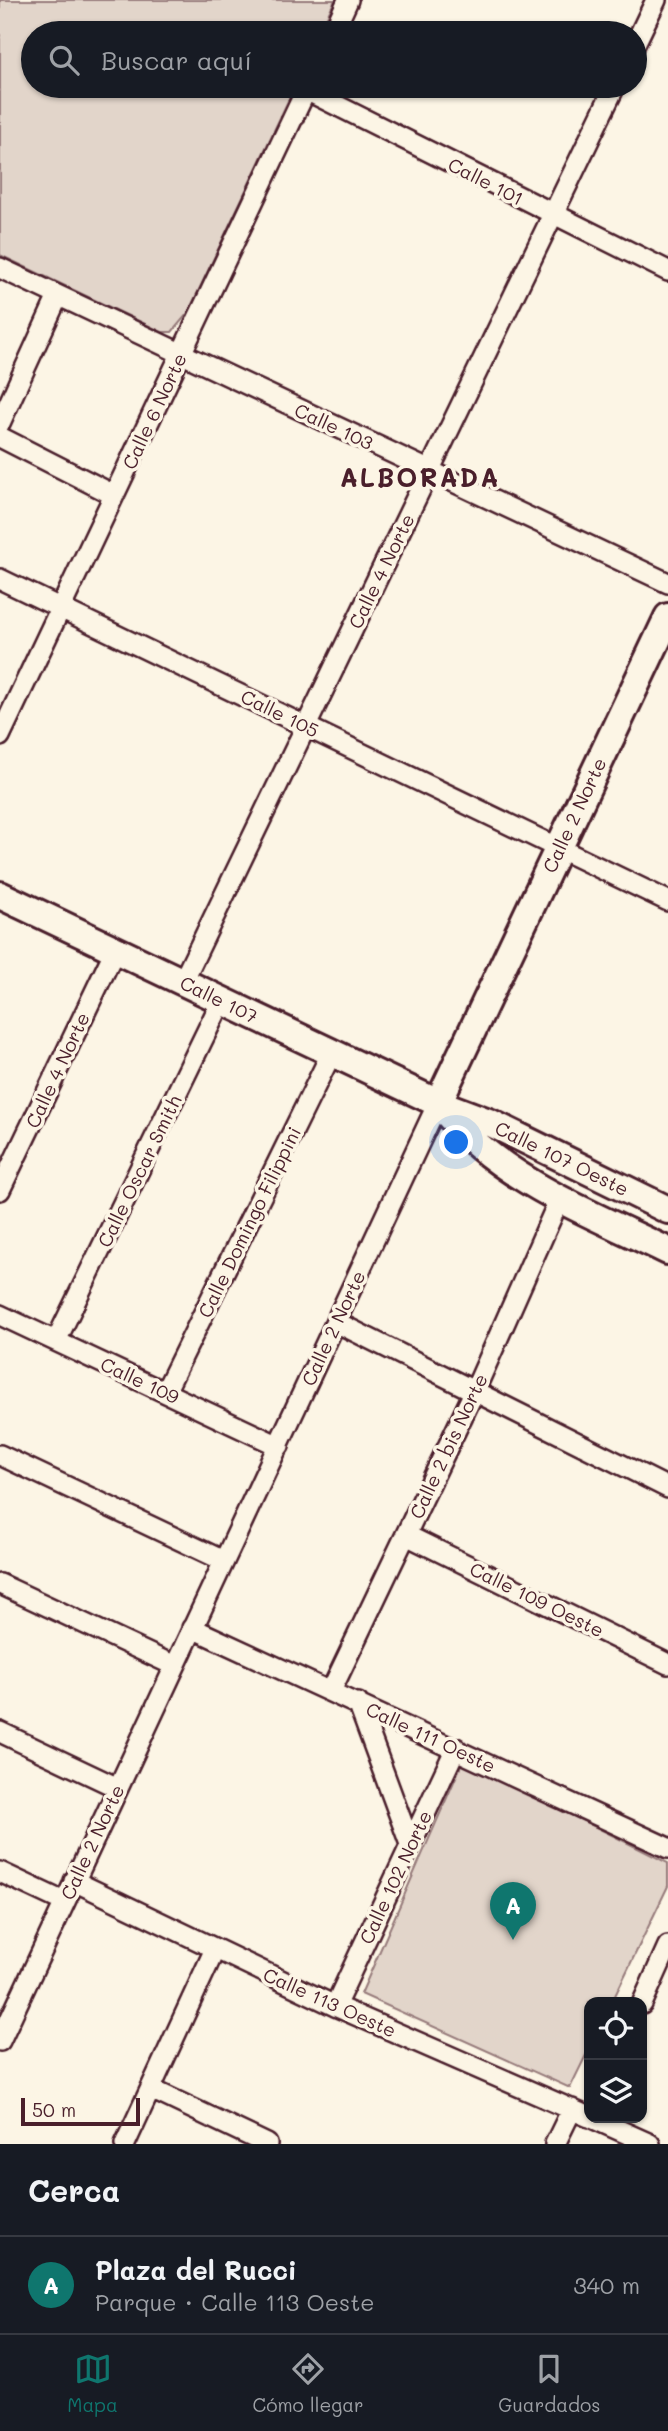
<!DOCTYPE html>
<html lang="es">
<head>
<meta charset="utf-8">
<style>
  :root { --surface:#171b24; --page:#20242c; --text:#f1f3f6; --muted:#9ea1a6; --line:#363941; --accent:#0f766e }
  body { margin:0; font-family:Mali,sans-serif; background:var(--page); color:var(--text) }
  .controls { position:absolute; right:21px; bottom:21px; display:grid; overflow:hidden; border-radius:14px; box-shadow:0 2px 5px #0004 }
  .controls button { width:63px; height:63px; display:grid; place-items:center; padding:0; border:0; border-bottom:2px solid var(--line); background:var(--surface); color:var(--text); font:35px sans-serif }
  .scale { position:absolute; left:21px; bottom:18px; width:119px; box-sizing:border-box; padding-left:7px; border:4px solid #4a1f2b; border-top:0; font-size:19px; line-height:24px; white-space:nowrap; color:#4a1f2b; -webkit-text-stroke:5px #fcf5e5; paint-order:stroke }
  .you { position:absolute; left:457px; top:1143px; width:24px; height:24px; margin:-18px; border:5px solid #fff; border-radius:50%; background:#1a73e8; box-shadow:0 0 0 10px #1a73e833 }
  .badge { display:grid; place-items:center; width:46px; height:46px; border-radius:50%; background:var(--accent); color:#fff; font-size:23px; font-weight:700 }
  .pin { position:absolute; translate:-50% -58px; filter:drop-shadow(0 2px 4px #0008) }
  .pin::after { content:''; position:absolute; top:37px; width:24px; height:21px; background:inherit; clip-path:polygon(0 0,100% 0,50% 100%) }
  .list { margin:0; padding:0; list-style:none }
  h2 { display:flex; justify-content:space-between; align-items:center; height:91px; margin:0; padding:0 28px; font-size:30px }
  h2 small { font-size:23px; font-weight:400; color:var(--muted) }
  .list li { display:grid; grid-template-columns:46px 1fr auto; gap:21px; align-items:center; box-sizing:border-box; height:98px; padding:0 28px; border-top:2px solid var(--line) }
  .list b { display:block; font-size:26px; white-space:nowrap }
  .list p { margin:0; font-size:23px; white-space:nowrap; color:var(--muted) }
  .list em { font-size:23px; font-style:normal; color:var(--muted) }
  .icon { flex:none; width:38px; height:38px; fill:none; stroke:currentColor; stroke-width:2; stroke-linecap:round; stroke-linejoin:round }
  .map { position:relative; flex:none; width:668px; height:2144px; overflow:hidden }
  .search { position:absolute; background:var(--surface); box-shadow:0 2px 5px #0004; left:21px; right:21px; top:21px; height:77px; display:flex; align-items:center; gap:18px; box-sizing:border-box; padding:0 24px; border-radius:38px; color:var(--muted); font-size:26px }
  .sheet { height:189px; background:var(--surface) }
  nav { display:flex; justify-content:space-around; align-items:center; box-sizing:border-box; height:98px; border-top:2px solid var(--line); background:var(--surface); font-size:19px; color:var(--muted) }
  nav a { display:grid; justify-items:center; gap:4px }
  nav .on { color:var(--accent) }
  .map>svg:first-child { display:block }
</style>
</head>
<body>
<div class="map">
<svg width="668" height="2144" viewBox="0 0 668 2144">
  <rect width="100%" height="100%" fill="#fcf5e5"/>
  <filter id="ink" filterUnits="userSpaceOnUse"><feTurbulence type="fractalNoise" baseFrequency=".0143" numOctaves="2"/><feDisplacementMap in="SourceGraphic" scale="14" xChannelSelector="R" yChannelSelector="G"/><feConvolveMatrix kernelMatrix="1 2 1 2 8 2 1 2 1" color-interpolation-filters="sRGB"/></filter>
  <g filter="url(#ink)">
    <path fill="#e2d5ca" stroke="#967a7a" stroke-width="2" d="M0 0H335L319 33H33V86H295L188 313 172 332H162L0 255Z
      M463 1761 668 1863V1886L612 2002H589V2049L570 2088 361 1994Z"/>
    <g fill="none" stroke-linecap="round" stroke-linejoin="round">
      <path stroke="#917474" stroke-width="4.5" d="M592 1201 668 1236"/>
      <defs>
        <path id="street" d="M333 33 348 0
          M635 44 656 0
          M306 90 668 271
          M0 268 668 583
          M0 423 58 296
          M0 437 114 495
          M0 579 668 901
          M0 736 308 86
          M183 981 615 86
          M0 1190 115 950
          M0 1315 279 1446
          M336 1322 668 1488
          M56 1341 222 1000
          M165 1392 332 1052
          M0 1455 224 1561
          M406 1535 668 1664
          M0 1584 175 1666
          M192 1628 668 1848
          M331 1691 475 1390 560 1198
          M358 1703 410 1844
          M0 1732 118 1788
          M0 1872 64 1902
          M74 1881 335 2006 589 2117
          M642 2004 668 1946
          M335 2006 456 1748
          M0 2041 438 1103
          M151 2089 267 2144
          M592 2118 650 2144
          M125 2144 215 1949
          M555 2144 572 2109"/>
        <path id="secondary" d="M0 895 438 1103 491 1123 668 1210
          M438 1103 668 617
          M441 1107C453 1120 465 1134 479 1146 531 1191 606 1221 668 1251"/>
      </defs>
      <use href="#street" stroke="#4a1f2b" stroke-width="24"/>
      <use href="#secondary" stroke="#4a1f2b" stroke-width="32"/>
      <use href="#street" stroke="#fcf5e5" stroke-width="19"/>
      <use href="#secondary" stroke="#fcf5e5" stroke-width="26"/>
    </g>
  </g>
  <g text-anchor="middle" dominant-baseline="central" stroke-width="7" stroke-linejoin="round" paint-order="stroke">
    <g font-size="19" fill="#4a1f2b" stroke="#fcf5e5">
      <text transform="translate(486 181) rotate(27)">Calle 101</text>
      <text transform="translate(154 411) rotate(-65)">Calle 6 Norte</text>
      <text transform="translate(334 426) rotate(25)">Calle 103</text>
      <text transform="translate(381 571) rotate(-64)">Calle 4 Norte</text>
      <text transform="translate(280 713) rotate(26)">Calle 105</text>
      <text transform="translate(574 815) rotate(-65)">Calle 2 Norte</text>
      <text transform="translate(219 999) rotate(26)">Calle 107</text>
      <text transform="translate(57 1070) rotate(-65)">Calle 4 Norte</text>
      <text transform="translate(562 1158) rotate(26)">Calle 107 Oeste</text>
      <text transform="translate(139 1171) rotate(-64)">Calle Oscar Smith</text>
      <text transform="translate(249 1222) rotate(-64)">Calle Domingo Filippini</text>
      <text transform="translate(333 1328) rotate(-65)">Calle 2 Norte</text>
      <text transform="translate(140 1380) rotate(25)">Calle 109</text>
      <text transform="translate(448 1446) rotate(-65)">Calle 2 bis Norte</text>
      <text transform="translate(537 1599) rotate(26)">Calle 109 Oeste</text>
      <text transform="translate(431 1737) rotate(25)">Calle 111 Oeste</text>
      <text transform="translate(92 1842) rotate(-65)">Calle 2 Norte</text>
      <text transform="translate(395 1877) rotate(-65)">Calle 102 Norte</text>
      <text transform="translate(330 2002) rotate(24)">Calle 113 Oeste</text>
    </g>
    <g font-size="26" font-weight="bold" letter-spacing="2" fill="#4a1f2b" stroke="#fcf5e5">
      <text x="420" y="477">ALBORADA</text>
    </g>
  </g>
</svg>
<div class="controls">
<button><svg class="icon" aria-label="locate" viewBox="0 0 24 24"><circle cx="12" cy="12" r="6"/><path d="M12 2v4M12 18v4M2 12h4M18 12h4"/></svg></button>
<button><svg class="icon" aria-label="layers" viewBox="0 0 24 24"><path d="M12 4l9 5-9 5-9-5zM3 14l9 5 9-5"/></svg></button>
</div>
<div class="scale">50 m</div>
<div class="you"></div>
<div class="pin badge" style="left:513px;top:1940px">A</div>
<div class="search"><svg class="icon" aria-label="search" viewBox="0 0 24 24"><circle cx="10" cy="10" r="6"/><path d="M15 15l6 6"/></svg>Buscar aquí</div>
</div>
<section class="sheet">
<h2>Cerca<small></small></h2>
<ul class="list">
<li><span class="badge">A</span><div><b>Plaza del Rucci</b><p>Parque · Calle 113 Oeste</p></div><em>340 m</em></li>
</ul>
</section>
<nav>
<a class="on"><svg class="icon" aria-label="map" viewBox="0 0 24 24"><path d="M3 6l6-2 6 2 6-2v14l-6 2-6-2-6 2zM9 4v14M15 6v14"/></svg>Mapa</a>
<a><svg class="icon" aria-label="directions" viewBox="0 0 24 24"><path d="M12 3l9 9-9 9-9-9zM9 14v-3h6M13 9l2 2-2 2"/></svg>Cómo llegar</a>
<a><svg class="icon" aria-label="saved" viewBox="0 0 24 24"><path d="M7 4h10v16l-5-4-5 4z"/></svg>Guardados</a>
</nav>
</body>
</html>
